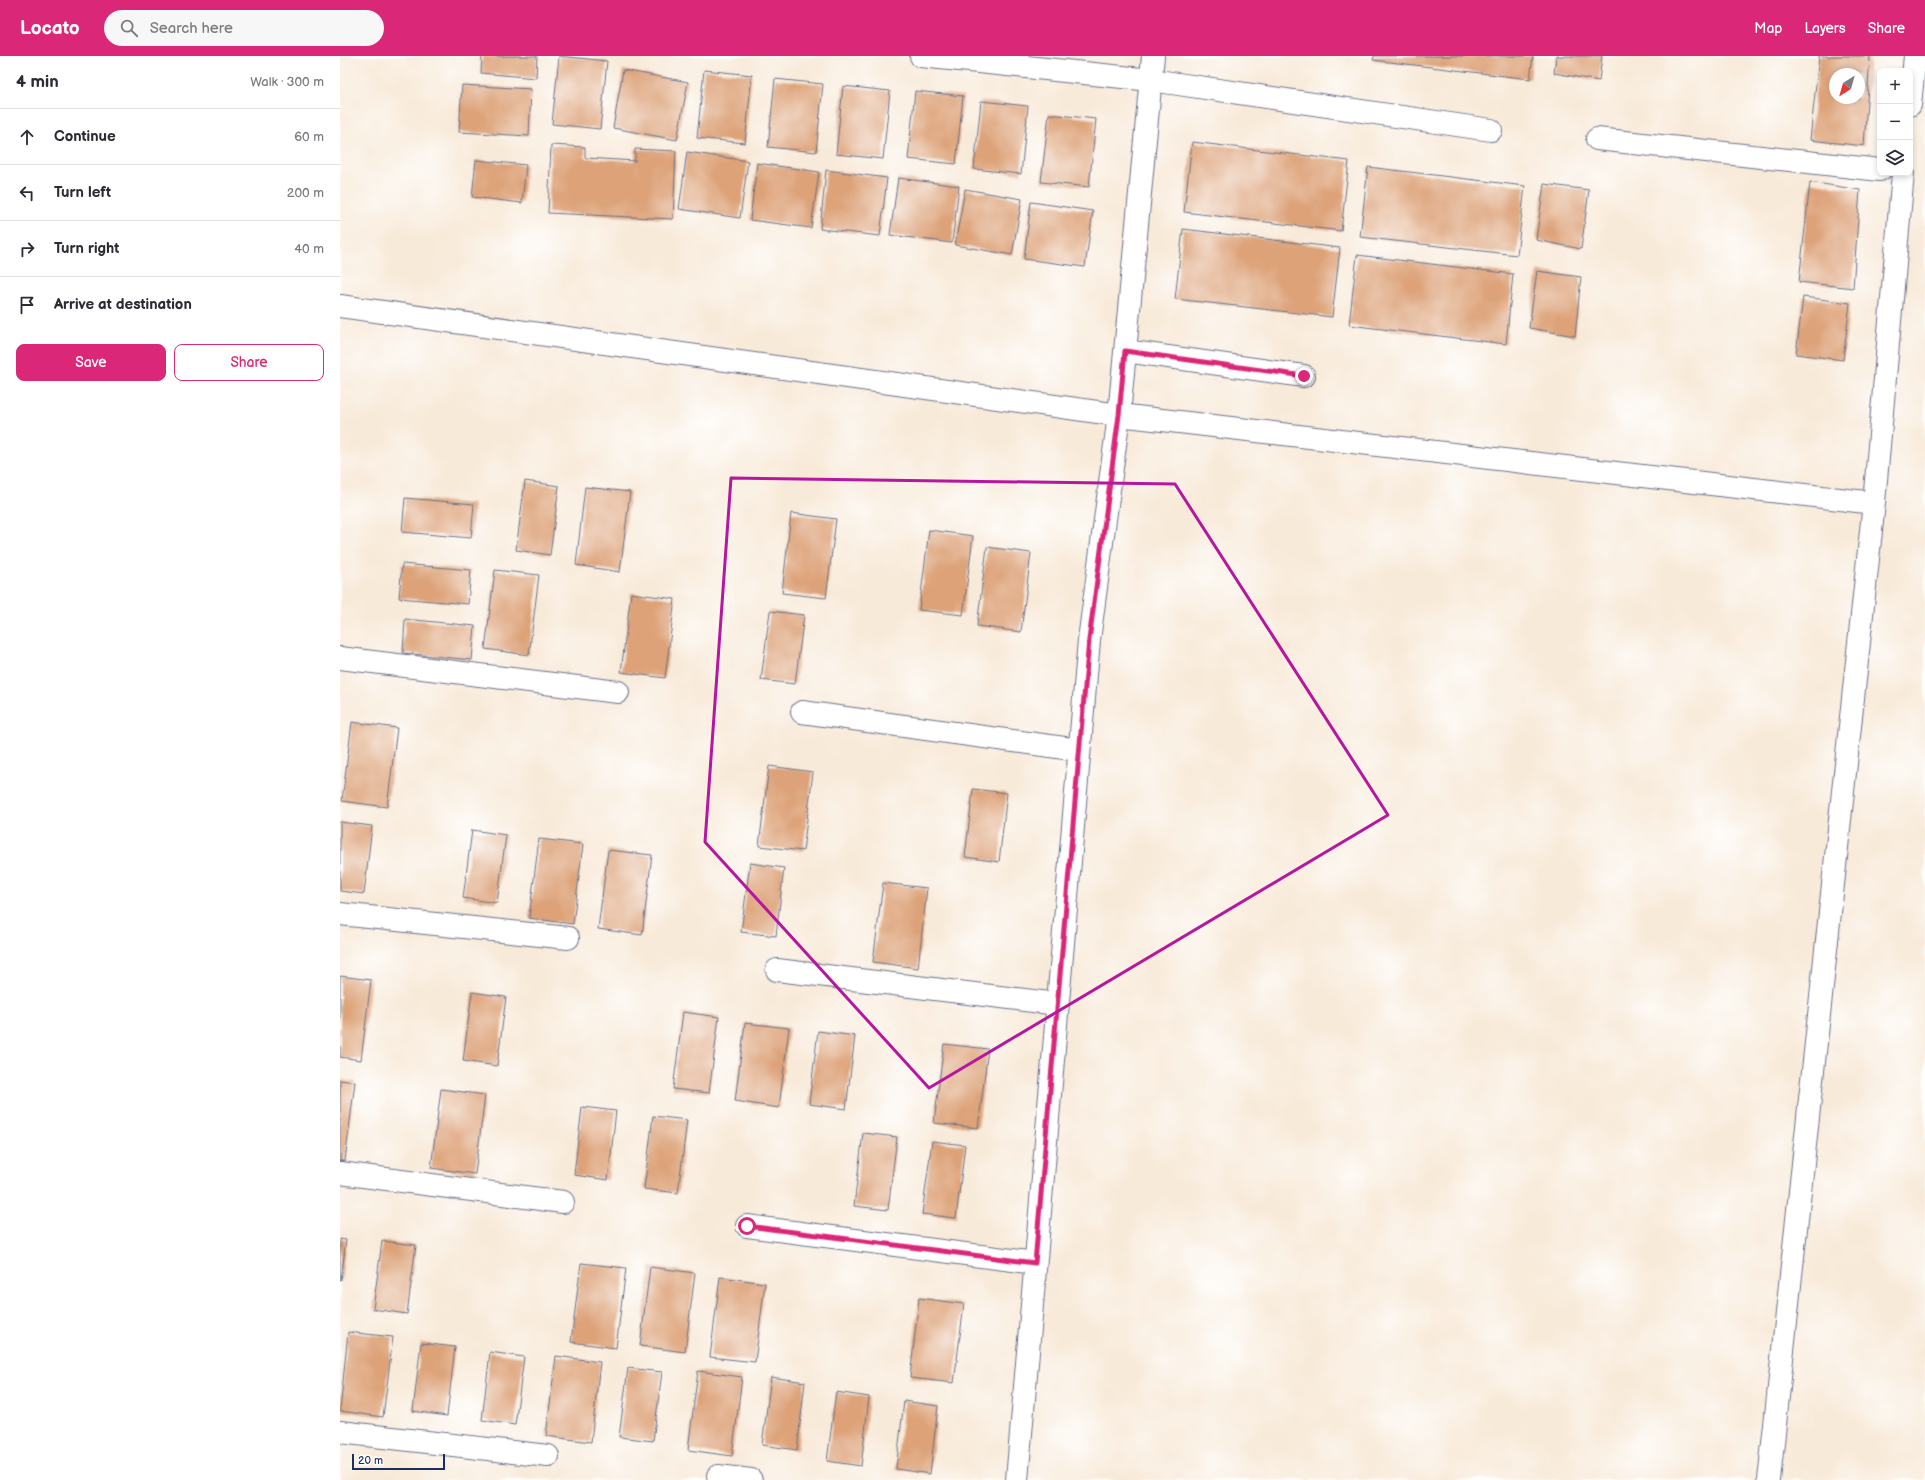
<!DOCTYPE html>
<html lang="en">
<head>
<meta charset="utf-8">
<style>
  :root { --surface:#fff; --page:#f7f7f7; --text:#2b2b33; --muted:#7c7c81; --line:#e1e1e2; --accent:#db2777 }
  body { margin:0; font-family:"Balsamiq Sans",sans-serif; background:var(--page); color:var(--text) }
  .controls { position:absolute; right:12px; top:12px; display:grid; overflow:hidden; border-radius:8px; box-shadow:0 2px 6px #0003 }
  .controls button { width:36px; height:36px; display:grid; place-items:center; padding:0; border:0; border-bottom:1px solid var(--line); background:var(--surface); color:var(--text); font:20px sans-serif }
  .compass { position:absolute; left:1489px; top:12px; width:36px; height:36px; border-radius:50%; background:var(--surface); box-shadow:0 2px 6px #0003; rotate:217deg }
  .scale { position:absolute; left:12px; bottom:10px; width:93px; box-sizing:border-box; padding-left:4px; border:2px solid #1b2f5e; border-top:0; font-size:11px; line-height:14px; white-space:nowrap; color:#1b2f5e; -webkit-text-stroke:3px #fff; paint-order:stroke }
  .stop { position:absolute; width:12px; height:12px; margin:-9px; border:3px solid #db2777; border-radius:50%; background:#fff }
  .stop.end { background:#db2777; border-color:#fff; box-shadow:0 1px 4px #0008 }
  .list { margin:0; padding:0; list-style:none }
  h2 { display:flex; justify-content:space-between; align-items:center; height:52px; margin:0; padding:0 16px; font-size:17px }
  h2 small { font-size:13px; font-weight:400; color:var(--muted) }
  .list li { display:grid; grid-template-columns:26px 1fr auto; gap:12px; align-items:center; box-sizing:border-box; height:56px; padding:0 16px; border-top:1px solid var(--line) }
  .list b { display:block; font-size:15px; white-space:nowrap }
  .list em { font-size:13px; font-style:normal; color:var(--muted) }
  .actions { display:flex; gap:8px; padding:12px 16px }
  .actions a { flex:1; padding:9px 0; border:1px solid var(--accent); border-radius:8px; text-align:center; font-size:14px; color:var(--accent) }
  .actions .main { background:var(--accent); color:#fff }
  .icon { flex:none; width:22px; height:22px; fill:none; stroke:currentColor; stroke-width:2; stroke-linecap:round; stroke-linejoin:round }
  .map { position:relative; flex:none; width:1585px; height:1424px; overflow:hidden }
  header { display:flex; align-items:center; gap:24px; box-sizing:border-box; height:56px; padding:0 20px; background:var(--accent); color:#fff }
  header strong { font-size:19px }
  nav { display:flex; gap:22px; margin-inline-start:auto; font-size:14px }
  .search { width:280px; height:36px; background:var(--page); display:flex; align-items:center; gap:10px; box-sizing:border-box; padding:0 14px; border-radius:22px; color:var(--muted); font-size:15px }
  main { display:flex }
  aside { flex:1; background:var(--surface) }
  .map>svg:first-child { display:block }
</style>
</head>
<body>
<header>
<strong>Locato</strong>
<div class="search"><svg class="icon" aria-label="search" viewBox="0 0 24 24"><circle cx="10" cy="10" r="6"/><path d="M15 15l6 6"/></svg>Search here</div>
<nav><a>Map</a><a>Layers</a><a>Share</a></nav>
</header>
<main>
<aside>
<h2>4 min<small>Walk · 300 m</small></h2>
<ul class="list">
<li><svg class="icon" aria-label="ahead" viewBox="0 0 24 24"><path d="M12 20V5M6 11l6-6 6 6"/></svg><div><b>Continue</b></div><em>60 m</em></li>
<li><svg class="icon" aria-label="left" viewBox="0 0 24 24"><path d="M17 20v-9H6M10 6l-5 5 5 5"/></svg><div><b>Turn left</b></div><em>200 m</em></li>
<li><svg class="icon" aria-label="right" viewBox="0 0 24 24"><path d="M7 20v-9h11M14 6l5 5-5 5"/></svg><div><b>Turn right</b></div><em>40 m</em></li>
<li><svg class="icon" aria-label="arrive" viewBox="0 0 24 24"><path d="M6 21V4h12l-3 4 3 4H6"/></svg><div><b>Arrive at destination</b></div></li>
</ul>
<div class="actions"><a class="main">Save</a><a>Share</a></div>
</aside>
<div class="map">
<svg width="1585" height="1424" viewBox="0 0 1585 1424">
  <rect width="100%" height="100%" fill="#fff"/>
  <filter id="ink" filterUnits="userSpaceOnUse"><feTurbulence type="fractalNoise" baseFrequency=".025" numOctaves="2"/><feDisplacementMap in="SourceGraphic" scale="8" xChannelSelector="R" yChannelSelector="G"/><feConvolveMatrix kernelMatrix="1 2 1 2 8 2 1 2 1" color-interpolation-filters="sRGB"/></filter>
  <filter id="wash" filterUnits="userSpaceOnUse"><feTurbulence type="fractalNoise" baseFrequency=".012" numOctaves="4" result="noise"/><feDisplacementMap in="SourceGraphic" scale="16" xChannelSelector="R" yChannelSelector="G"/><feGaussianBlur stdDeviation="0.9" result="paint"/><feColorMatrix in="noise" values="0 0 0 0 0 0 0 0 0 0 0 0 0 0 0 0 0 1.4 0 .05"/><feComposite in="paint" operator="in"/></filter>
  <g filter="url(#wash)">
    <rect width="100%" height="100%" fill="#f8ead9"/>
    <g id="blocks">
      <path fill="#dda278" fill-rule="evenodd" d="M142 0H197L196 22 141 17Z
        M219 0 267 5 260 73 212 68Z
        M1034 0H1193L1190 23 1033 4Z
        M1216 0H1262L1259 25 1214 17Z
        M1479 0H1530L1524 90 1470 84ZM1495 18H1519V42H1495Z
        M283 14 348 26 337 84 273 72Z
        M364 14 412 19 405 87 357 82Z
        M435 23 483 28 476 96 428 91Z
        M122 29 191 33 189 80 119 76Z
        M503 30 550 35 543 103 496 98Z
        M575 35 623 40 616 108 568 103Z
        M641 45 688 50 681 118 634 113Z
        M709 58 756 63 749 131 701 126Z
        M852 86 1009 105 1001 175 844 156Z
        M211 89 245 91V102L295 105V93L336 95 333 163 208 157Z
        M347 96 408 105 400 162 339 153Z
        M136 104 186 109 182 147 132 141Z
        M417 107 479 116 471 172 410 164Z
        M1028 111 1185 130 1177 199 1020 181Z
        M486 114 547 122 540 180 480 173Z
        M558 122 619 130 612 187 550 179Z
        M1470 126 1520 134 1513 232 1459 226Z
        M1204 128 1249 134 1241 193 1196 184Z
        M625 133 682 143 672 199 615 189Z
        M691 146 753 155 745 211 684 203Z
        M843 173 1000 192 992 261 835 243Z
        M1017 199 1173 218 1166 288 1009 269Z
        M1197 215 1241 221 1235 280 1189 272Z
        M1463 241 1510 247 1503 304 1456 298Z
        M185 425 219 430 210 499 176 494Z
        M245 431 290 436 280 516 236 509Z
        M65 442 134 448 131 482 62 476Z
        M451 457 496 463 486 542 442 537Z
        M589 474 633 480 623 559 579 554Z
        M647 491 691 497 681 576 637 570Z
        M62 508 131 514 128 548 59 542Z
        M155 514 199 519 189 599 145 593Z
        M291 537 335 543 325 622 281 616Z
        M430 555 464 559 455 628 421 624Z
        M65 563 135 570 132 604 63 597Z
        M12 666 57 672 47 751 2 745Z
        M429 710 473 716 463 795 419 790Z
        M633 733 667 737 659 806 625 801Z
        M0 766 32 770 24 838 0 835Z
        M132 774 166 779 157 847 123 842Z
        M199 783 243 788 233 868 189 862Z
        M268 794 312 799 302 879 258 873Z
        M410 807 444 812 436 880 401 876Z
        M543 827 587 832 578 912 533 906Z
        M0 920 31 924 21 1004 0 1001Z
        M132 936 166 941 157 1010 123 1005Z
        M343 956 379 961 369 1037 333 1033Z
        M405 967 449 972 439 1052 395 1045Z
        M478 975 515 980 506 1053 469 1048Z
        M604 988 648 993 638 1072 594 1067Z
        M0 1024 15 1026 5 1105H0Z
        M101 1033 145 1039 135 1118 91 1112Z
        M242 1051 276 1055 268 1124 234 1119Z
        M313 1060 347 1064 338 1137 304 1133Z
        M523 1077 557 1081 548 1154 514 1150Z
        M592 1085 625 1089 616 1162 582 1158Z
        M0 1183 6 1184 1 1224H0Z
        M42 1185 76 1189 67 1258 33 1253Z
        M241 1207 286 1212 276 1292 231 1286Z
        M310 1211 355 1217 345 1296 300 1290Z
        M380 1221 425 1227 415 1306 370 1301Z
        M579 1242 624 1248 614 1327 570 1322Z
        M8 1276 53 1281 43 1361 0 1355Z
        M81 1287 115 1291 107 1360 73 1355Z
        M150 1296 184 1301 175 1369 142 1364Z
        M216 1300 260 1306 251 1386 206 1380Z
        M288 1312 322 1316 313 1385 279 1381Z
        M358 1315 402 1321 392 1400 348 1394Z
        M431 1321 465 1326 457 1394 422 1389Z
        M496 1336 529 1341 521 1410 487 1405Z
        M564 1345 598 1350 590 1418 556 1413Z"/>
    </g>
  </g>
  <g filter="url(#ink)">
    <use href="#blocks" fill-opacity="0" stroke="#687089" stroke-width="1"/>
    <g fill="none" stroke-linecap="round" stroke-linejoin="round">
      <defs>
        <path id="minor" d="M581 0 811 24 1151 74
          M1570 49 1575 0
          M1257 83 1540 114
          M0 250 779 359 1534 447
          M785 295 964 320
          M0 602 278 636
          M462 656 739 694
          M0 858 228 882
          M437 914 718 948
          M0 1117 223 1146
          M407 1170 695 1207
          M0 1376 208 1400
          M378 1420 411 1424
          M677 1424 749 584 779 359 813 0
          M1429 1424 1534 447 1563 117"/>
      </defs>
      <use href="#minor" stroke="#687089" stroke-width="24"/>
      <use href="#minor" stroke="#fff" stroke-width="22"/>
    </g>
  </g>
  <g fill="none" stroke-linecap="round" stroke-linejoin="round" filter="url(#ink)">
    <path stroke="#db2777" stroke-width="5" d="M407 1170 695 1207 749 584 779 359 785 295 964 320"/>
  </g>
  <path fill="none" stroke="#b5179e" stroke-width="3" stroke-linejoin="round" d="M391 422 835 428 1048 759 589 1032 365 786Z"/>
</svg>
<div class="controls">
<button>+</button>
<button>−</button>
<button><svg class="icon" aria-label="layers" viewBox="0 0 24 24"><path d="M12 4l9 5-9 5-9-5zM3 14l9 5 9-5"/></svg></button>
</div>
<svg class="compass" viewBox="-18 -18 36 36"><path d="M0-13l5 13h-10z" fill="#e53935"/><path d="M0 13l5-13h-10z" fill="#7c7c81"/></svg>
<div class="scale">20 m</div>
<div class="stop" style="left:407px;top:1170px"></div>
<div class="stop end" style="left:964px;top:320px"></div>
</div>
</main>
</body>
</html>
